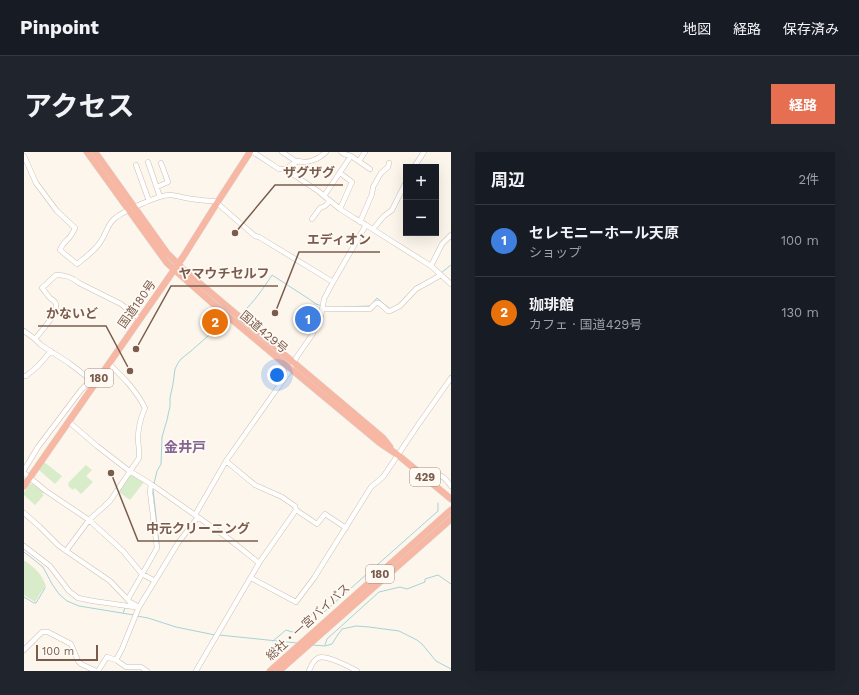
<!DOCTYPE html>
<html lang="ja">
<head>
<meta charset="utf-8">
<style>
  :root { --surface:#171b24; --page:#20242c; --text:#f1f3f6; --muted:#9ea1a6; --line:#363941; --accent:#e76f51 }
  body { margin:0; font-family:"Work Sans","Noto Sans JP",sans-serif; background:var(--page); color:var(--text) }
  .controls { position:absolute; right:12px; top:12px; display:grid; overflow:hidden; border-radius:0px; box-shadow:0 4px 16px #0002 }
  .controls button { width:36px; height:36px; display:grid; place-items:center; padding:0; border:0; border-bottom:1px solid var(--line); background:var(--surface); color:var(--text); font:20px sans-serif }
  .scale { position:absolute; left:12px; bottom:10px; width:62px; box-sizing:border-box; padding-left:4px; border:2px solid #7a5c4d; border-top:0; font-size:11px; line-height:14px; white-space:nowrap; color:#7a5c4d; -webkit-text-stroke:3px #fffaf3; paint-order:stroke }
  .you { position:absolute; left:253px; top:223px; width:14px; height:14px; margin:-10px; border:3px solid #fff; border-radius:50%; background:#1a73e8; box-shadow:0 0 0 6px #1a73e833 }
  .badge { display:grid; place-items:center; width:26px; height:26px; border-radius:50%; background:var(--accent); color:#fff; font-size:13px; font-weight:700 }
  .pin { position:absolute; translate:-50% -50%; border:2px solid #fff; box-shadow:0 1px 4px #0006 }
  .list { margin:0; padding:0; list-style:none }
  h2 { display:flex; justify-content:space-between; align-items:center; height:52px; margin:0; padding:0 16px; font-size:17px }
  h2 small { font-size:13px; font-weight:400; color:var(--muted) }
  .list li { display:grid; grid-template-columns:26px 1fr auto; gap:12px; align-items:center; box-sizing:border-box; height:72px; padding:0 16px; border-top:1px solid var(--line) }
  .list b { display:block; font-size:15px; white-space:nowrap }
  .list p { margin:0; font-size:13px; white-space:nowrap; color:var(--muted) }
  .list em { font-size:13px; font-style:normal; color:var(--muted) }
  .map { position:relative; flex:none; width:427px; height:519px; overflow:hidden; border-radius:0px }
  header { display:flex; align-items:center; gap:24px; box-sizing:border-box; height:56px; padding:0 20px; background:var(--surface); border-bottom:1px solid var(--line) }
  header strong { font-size:19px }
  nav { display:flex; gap:22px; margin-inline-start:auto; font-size:14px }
  .intro { display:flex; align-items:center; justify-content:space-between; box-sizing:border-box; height:96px; padding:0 24px }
  h1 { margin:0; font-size:28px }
  .button { padding:10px 18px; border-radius:0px; background:var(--accent); color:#fff; font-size:14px; font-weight:700 }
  main { display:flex; gap:24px; padding:0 24px }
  aside { flex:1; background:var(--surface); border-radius:0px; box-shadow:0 4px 16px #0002 }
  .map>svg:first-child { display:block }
</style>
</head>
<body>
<header>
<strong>Pinpoint</strong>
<nav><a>地図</a><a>経路</a><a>保存済み</a></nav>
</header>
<div class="intro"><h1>アクセス</h1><a class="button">経路</a></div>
<main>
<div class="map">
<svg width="427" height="519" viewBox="0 0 427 519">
  <rect width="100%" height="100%" fill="#fdf6ec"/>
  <path fill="#d8ecc9" d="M20 310 38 324 31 332 15 318Z
    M62 313 68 318 62 324 69 330 57 342 51 336 49 338 44 334 45 332 44 331Z
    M107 322 120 330 106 348 95 340Z
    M6 332H9L20 340 18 342 20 343 11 353 0 343V340Z
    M0 409H1C12 417 17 421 22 434L17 440 11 450 0 443Z"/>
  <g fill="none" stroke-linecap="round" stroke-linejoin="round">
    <path stroke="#a5d3da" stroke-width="1" d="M417 121 427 113
      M391 135 396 132
      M348 152 353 146 366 157
      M319 155 346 154
      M218 161C230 150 239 137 248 123L285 147 292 152 298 154
      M130 332 133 319 137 312 138 285 143 268 146 254V246L149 232 151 217 154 211 157 207 167 199 184 184 194 177 203 169
      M129 337 135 392
      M0 400 19 415 28 432 35 442 43 449 55 454 110 463
      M0 445 10 451H12L21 436
      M99 461 101 456
      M113 464 124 466 152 475 191 483
      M195 483 273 491
      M249 489 262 478 268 480 280 476 279 473C287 462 286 461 300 460L414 359V351
      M288 493 301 494 308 492 313 484 318 477 332 474 345 475 375 479 393 488 398 492 412 509 427 517
      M301 493 303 487 355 440 376 435 383 437 401 430V427L414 423 427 432"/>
    <defs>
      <path id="minor" d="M229 0 255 17H261L274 9C284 12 295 7 302 0
        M258 0 273 10
        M317 0 320 2 327 4 346 17
        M0 4 12 31 33 59 51 76C49 80 48 83 45 86 41 90 38 92 36 98L53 112C62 105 71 99 77 89 82 82 83 74 89 68 97 60 136 42 147 43 154 44 161 46 168 47 175 48 183 49 190 49L193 51 231 84 235 85 309 130
        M335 9 341 0
        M124 10 136 45
        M112 13 125 49
        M390 15 400 0
        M261 17 294 39 316 57 330 66 342 73 407 114 427 132
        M316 21 328 30 316 57
        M133 35 144 30 137 11
        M300 44 327 4
        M288 67 296 56 301 54 306 49
        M336 70 348 42 349 35 357 21 364 15 365 11
        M349 77 360 64 368 58 382 30
        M407 114 418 92 427 83
        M298 157H346L352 151H355L364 159H366L376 154 392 137 417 123
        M0 179 11 187
        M0 224H2L14 214 27 199
        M67 228 45 211 17 193 11 187C17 179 37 159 31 150 30 148 27 147 26 146 23 143 21 139 18 136L32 123C42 123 48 125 55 131L97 152 116 167
        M45 270 73 294 104 318 127 332 205 387 235 411
        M202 309 231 333 258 345 271 354 272 358 293 372 301 362 322 376
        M0 318 14 295 57 238 67 228 72 226 74 227
        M0 321 22 339 65 368 99 399 118 422 131 429
        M407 330 412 323C419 322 423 329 427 334
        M0 361 15 374 35 394 86 429 106 450 115 455
        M171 363 202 309 267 217 272 206 288 183 297 164 300 147 309 130 342 73
        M0 394 26 414 45 439 54 446 69 449 111 455
        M42 399 65 368 86 349 115 306C116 299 114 293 114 287 114 276 117 265 121 256 112 238 99 225 85 212
        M227 426 272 450 290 426 347 335 359 325 394 273 427 226
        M104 447 133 396 126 340 127 332
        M0 498 18 480H24L47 492 54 509 57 512 72 519
        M92 508 98 497 115 455 154 391 174 365
        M74 519 83 505 92 508 102 515H117L123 519
        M172 519 235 411 272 358
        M285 519C287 514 289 508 294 506 301 502 326 515 333 519"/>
      <path id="highway" d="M63 0 143 111 187 150 267 217 356 291 374 303 427 347
        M71 0 143 101 161 119 359 286 366 295
        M0 334 159 105 193 51 226 0
        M246 519 427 358
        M255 519 427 367"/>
    </defs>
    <use href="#minor" stroke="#d1beb0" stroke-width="5.5"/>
    <use href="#highway" stroke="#dad1cd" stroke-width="7"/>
    <use href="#minor" stroke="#fff" stroke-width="4.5"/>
    <use href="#highway" stroke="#f7b7a3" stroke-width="6"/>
  </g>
  <g text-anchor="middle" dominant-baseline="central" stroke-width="3.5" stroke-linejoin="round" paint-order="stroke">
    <g fill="#fffaf3" stroke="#a28b7f" stroke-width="1">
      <rect x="61" y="217" width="28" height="18" rx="3"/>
      <rect x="386" y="316" width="30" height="18" rx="3"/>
      <rect x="342" y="413" width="28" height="18" rx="3"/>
    </g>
    <g font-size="11" font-weight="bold" fill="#7a5c4d">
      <text x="75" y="226">180</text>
      <text x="401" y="325">429</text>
      <text x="356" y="422">180</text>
    </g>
    <g font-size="12" fill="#7a5c4d" stroke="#fffaf3">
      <text transform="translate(113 152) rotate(-55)">国道180号</text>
      <text transform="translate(240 180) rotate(40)">国道429号</text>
      <text transform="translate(284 470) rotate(-42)">総社・一宮バイパス</text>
    </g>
    <g font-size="14" font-weight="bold" fill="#846695" stroke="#fffaf3">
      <text x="161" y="295">金井戸</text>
    </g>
  </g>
  <path fill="none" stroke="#7a5c4d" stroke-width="1.5" d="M211 81L251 33H319M251 161L275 100H356M112 197L147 134H254M106 219L82 174H14M87 321L114 389H234"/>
  <g fill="#7a5c4d" stroke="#fffaf3" stroke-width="1.5">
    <circle cx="211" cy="81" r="4"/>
    <circle cx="251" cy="161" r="4"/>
    <circle cx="112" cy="197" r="4"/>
    <circle cx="106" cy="219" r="4"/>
    <circle cx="87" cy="321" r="4"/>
  </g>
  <g font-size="13" text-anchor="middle" font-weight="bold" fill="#7a5c4d" stroke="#fffaf3" stroke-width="3.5" stroke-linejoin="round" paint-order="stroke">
    <text x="285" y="25">ザグザグ</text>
    <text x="315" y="92">エディオン</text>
    <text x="200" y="126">ヤマウチセルフ</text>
    <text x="48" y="166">かないど</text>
    <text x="174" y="381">中元クリーニング</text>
  </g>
</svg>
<div class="controls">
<button>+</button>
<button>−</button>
</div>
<div class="scale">100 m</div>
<div class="you"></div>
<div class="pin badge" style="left:284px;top:167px;background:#3f7fe0">1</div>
<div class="pin badge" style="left:191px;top:170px;background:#e8710a">2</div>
</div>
<aside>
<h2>周辺<small>2件</small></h2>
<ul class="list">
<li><span class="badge" style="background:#3f7fe0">1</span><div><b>セレモニーホール天原</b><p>ショップ</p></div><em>100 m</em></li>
<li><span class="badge" style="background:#e8710a">2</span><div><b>珈琲館</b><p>カフェ · 国道429号</p></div><em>130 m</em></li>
</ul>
</aside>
</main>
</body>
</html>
